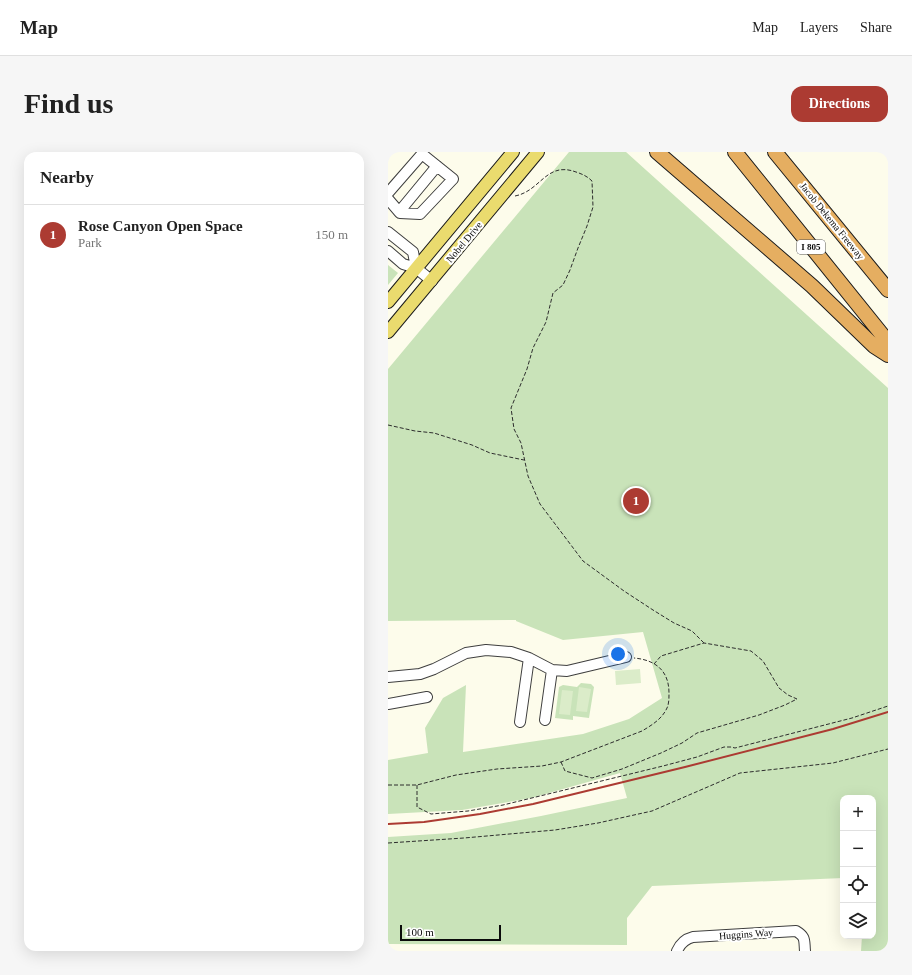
<!DOCTYPE html>
<html lang="en">
<head>
<meta charset="utf-8">
<style>
  :root { --surface:#fff; --page:#f6f6f6; --text:#222; --muted:#767676; --line:#e0e0e0; --accent:#ac3b32 }
  body { margin:0; font-family:"Times New Roman",serif; background:var(--page); color:var(--text) }
  .controls { position:absolute; right:12px; bottom:12px; display:grid; overflow:hidden; border-radius:8px; box-shadow:0 4px 16px #0002 }
  .controls button { width:36px; height:36px; display:grid; place-items:center; padding:0; border:0; border-bottom:1px solid var(--line); background:var(--surface); color:var(--text); font:20px sans-serif }
  .scale { position:absolute; left:12px; bottom:10px; width:101px; box-sizing:border-box; padding-left:4px; border:2px solid #0b0b0b; border-top:0; font-size:11px; line-height:14px; white-space:nowrap; color:#0b0b0b; -webkit-text-stroke:3px #fff; paint-order:stroke }
  .you { position:absolute; left:230px; top:502px; width:14px; height:14px; margin:-10px; border:3px solid #fff; border-radius:50%; background:#1a73e8; box-shadow:0 0 0 6px #1a73e833 }
  .badge { display:grid; place-items:center; width:26px; height:26px; border-radius:50%; background:var(--accent); color:#fff; font-size:13px; font-weight:700 }
  .pin { position:absolute; translate:-50% -50%; border:2px solid #fff; box-shadow:0 1px 4px #0006 }
  .list { margin:0; padding:0; list-style:none }
  h2 { display:flex; justify-content:space-between; align-items:center; height:52px; margin:0; padding:0 16px; font-size:17px }
  h2 small { font-size:13px; font-weight:400; color:var(--muted) }
  .list li { display:grid; grid-template-columns:26px 1fr auto; gap:12px; align-items:center; box-sizing:border-box; height:60px; padding:0 16px; border-top:1px solid var(--line) }
  .list b { display:block; font-size:15px; white-space:nowrap }
  .list p { margin:0; font-size:13px; white-space:nowrap; color:var(--muted) }
  .list em { font-size:13px; font-style:normal; color:var(--muted) }
  .icon { flex:none; width:22px; height:22px; fill:none; stroke:currentColor; stroke-width:2; stroke-linecap:round; stroke-linejoin:round }
  .map { position:relative; flex:none; width:500px; height:799px; overflow:hidden; border-radius:12px }
  header { display:flex; align-items:center; gap:24px; box-sizing:border-box; height:56px; padding:0 20px; background:var(--surface); border-bottom:1px solid var(--line) }
  header strong { font-size:19px }
  nav { display:flex; gap:22px; margin-inline-start:auto; font-size:14px }
  .intro { display:flex; align-items:center; justify-content:space-between; box-sizing:border-box; height:96px; padding:0 24px }
  h1 { margin:0; font-size:28px }
  .button { padding:10px 18px; border-radius:12px; background:var(--accent); color:#fff; font-size:14px; font-weight:700 }
  main { display:flex; gap:24px; padding:0 24px }
  aside { flex:1; background:var(--surface); border-radius:12px; box-shadow:0 4px 16px #0002 }
  .map>svg:first-child { display:block }
</style>
</head>
<body>
<header>
<strong>Map</strong>
<nav><a>Map</a><a>Layers</a><a>Share</a></nav>
</header>
<div class="intro"><h1>Find us</h1><a class="button">Directions</a></div>
<main>
<aside>
<h2>Nearby<small></small></h2>
<ul class="list">
<li><span class="badge">1</span><div><b>Rose Canyon Open Space</b><p>Park</p></div><em>150 m</em></li>
</ul>
</aside>
<div class="map">
<svg width="500" height="799" viewBox="0 0 500 799">
  <rect width="100%" height="100%" fill="#fdfceb"/>
  <path fill="#c9e3b9" d="M181 0H238L500 236V799H473L474 784H485V646H455V726L264 734 239 766V793L0 792V685L63 681 153 664 239 646 232 621 143 646 74 658 0 662V608L40 601 37 576 55 546 78 533 75 600 195 582 241 567 274 546 255 480 175 488 128 469V468L0 469V217Z
    M0 113 10 121 0 133Z
    M193 531 203 532 206 535 201 566 185 564V568L167 566 171 535 175 533 189 535Z"/>
  <path fill="#dbecc9" d="M252 517 253 531 228 533 227 519Z
    M191 535 203 537 199 560 188 559Z
    M174 538 185 539 182 563 171 562Z"/>
  <g fill="none" stroke-linecap="round" stroke-linejoin="round">
    <defs>
      <path id="minor" d="M0 41 34 2 65 27 32 62 12 61 0 47
        M11 60 49 14
        M0 80 25 100 28 116
        M0 99 15 112 28 116 44 129
        M0 525 32 522 46 517 78 501 98 498 123 500 141 506 164 518 179 519 238 505
        M0 552 39 545
        M157 568 164 518
        M132 570 141 506
        M289 799C292 792 297 787 305 785L408 779C418 785 416 788 417 799"/>
      <path id="major" d="M0 150 125 0
        M0 180 150 0"/>
      <path id="highway" d="M269 0 424 134 486 194 500 203
        M347 0 500 190
        M387 0 500 138"/>
    </defs>
    <use href="#minor" stroke="#3e3e3e" stroke-width="12"/>
    <use href="#major" stroke="#1c1c1c" stroke-width="14"/>
    <use href="#highway" stroke="#1c1c1c" stroke-width="16"/>
    <path stroke="#2d2d2d" stroke-width="1" stroke-dasharray="4 2" stroke-linecap="butt" d="M127 44C153 39 158 9 188 20 194 22 199 24 204 29L205 55 199 74 190 96 182 118 175 133 165 141 158 170 145 196 139 217 123 256 126 277 133 291 140 324 152 352 195 409 236 439 265 458 286 471 304 479 316 491
      M0 273 27 279 46 281 84 293 102 301 136 308
      M173 610 177 619 204 626 234 617 273 601 294 591 309 581 371 563 397 553 409 547 400 543 391 536 375 509 363 499 316 491 273 504 266 512
      M0 633H29L68 623 109 617 154 614 173 610 254 579C264 573 274 567 279 556 281 552 281 546 281 541 281 519 268 508 246 506
      M29 633V655L43 662 80 659 115 653 275 614 309 605 336 595H343L347 596 464 566 500 554
      M0 691 76 686 167 678 210 671 264 659 352 621 445 611 500 597"/>
    <use href="#minor" stroke="#fff" stroke-width="10"/>
    <use href="#major" stroke="#eadb6e" stroke-width="12"/>
    <use href="#highway" stroke="#e5ae61" stroke-width="14"/>
    <path stroke="#ac3b32" stroke-width="2" d="M0 672 36 670 92 662 145 652 297 615 445 577 500 560"/>
  </g>
  <g text-anchor="middle" dominant-baseline="central" stroke-width="4" stroke-linejoin="round" paint-order="stroke">
    <rect fill="#fff" stroke="#545454" stroke-width="1" x="409" y="88" width="28" height="14" rx="3"/>
    <g font-size="9" font-weight="bold" fill="#0b0b0b">
      <text x="423" y="95">I 805</text>
    </g>
    <g font-size="10" fill="#0b0b0b" stroke="#fff">
      <text transform="translate(444 69) rotate(51)">Jacob Dekema Freeway</text>
      <text transform="translate(76 90) rotate(-50)">Nobel Drive</text>
      <text transform="translate(358 782) rotate(-4)">Huggins Way</text>
    </g>
  </g>
</svg>
<div class="controls">
<button>+</button>
<button>−</button>
<button><svg class="icon" aria-label="locate" viewBox="0 0 24 24"><circle cx="12" cy="12" r="6"/><path d="M12 2v4M12 18v4M2 12h4M18 12h4"/></svg></button>
<button><svg class="icon" aria-label="layers" viewBox="0 0 24 24"><path d="M12 4l9 5-9 5-9-5zM3 14l9 5 9-5"/></svg></button>
</div>
<div class="scale">100 m</div>
<div class="you"></div>
<div class="pin badge" style="left:248px;top:349px">1</div>
</div>
</main>
</body>
</html>
